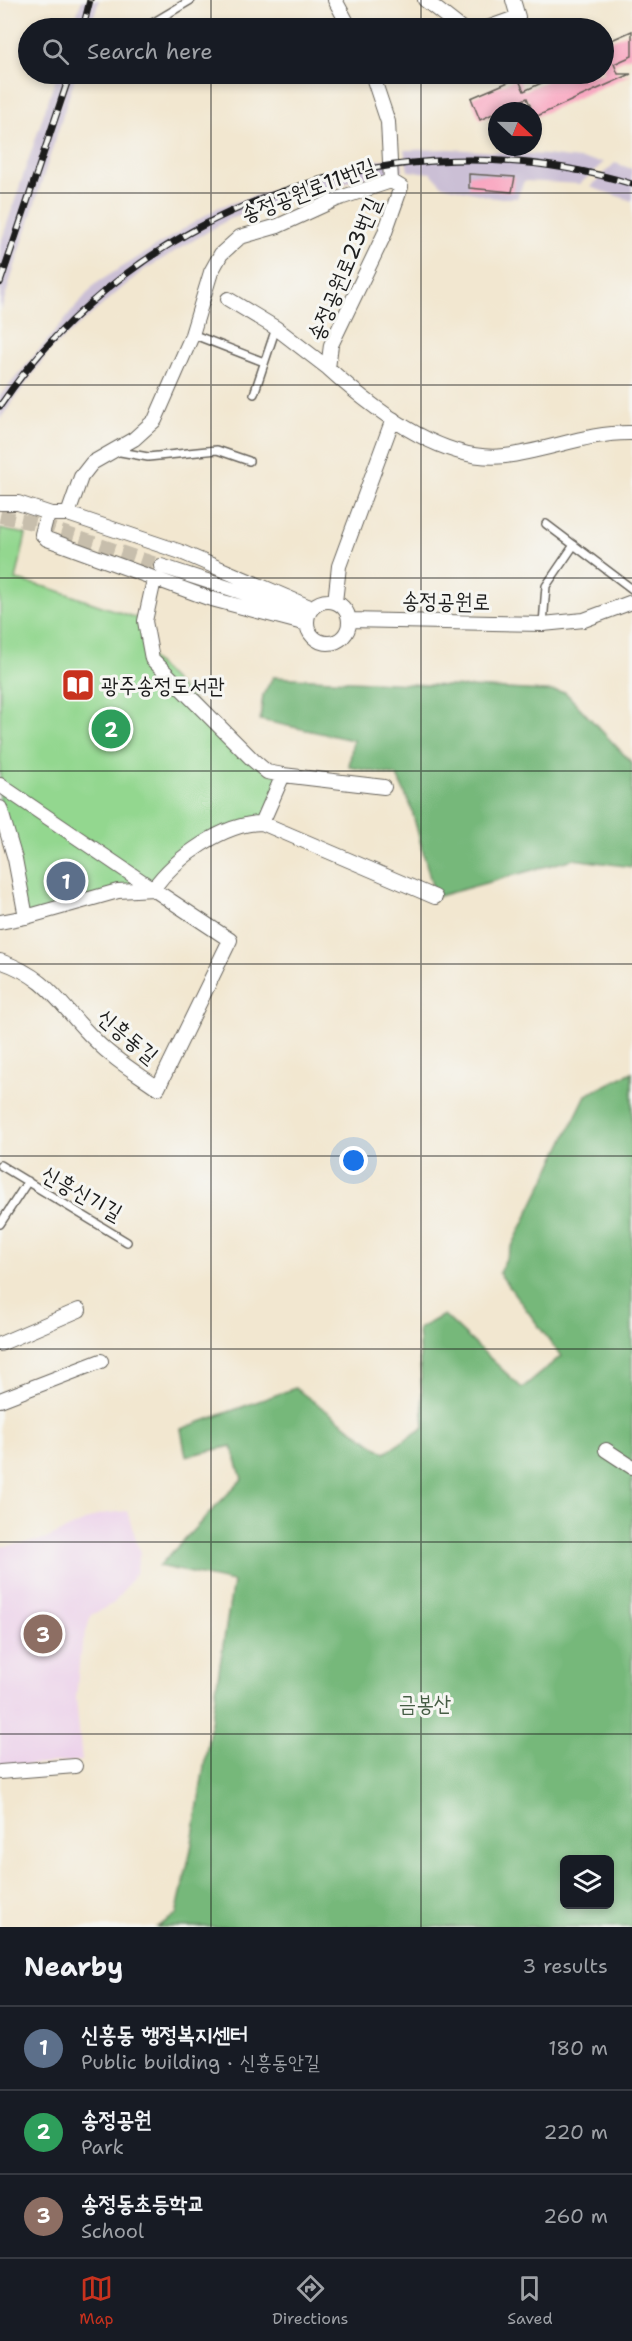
<!DOCTYPE html>
<html lang="en">
<head>
<meta charset="utf-8">
<style>
  :root { --surface:#171b24; --page:#20242c; --text:#f1f3f6; --muted:#9ea1a6; --line:#363941; --accent:#c8321e }
  body { margin:0; font-family:"Shantell Sans","Poor Story",sans-serif; background:var(--page); color:var(--text) }
  .controls { position:absolute; right:18px; bottom:18px; display:grid; overflow:hidden; border-radius:9px; box-shadow:0 3px 9px #0003 }
  .controls button { width:54px; height:54px; display:grid; place-items:center; padding:0; border:0; border-bottom:2px solid var(--line); background:var(--surface); color:var(--text); font:30px sans-serif }
  .compass { position:absolute; left:488px; top:102px; width:54px; height:54px; border-radius:50%; background:var(--surface); box-shadow:0 3px 9px #0003; rotate:112deg }
  .you { position:absolute; left:354px; top:1161px; width:21px; height:21px; margin:-15px; border:4px solid #fff; border-radius:50%; background:#1a73e8; box-shadow:0 0 0 9px #1a73e833 }
  .badge { display:grid; place-items:center; width:39px; height:39px; border-radius:50%; background:var(--accent); color:#fff; font-size:20px; font-weight:700 }
  .pin { position:absolute; translate:-50% -50%; border:3px solid #fff; box-shadow:0 2px 6px #0006 }
  .list { margin:0; padding:0; list-style:none }
  h2 { display:flex; justify-content:space-between; align-items:center; height:78px; margin:0; padding:0 24px; font-size:26px }
  h2 small { font-size:20px; font-weight:400; color:var(--muted) }
  .list li { display:grid; grid-template-columns:39px 1fr auto; gap:18px; align-items:center; box-sizing:border-box; height:84px; padding:0 24px; border-top:2px solid var(--line) }
  .list b { display:block; font-size:22px; white-space:nowrap }
  .list p { margin:0; font-size:20px; white-space:nowrap; color:var(--muted) }
  .list em { font-size:20px; font-style:normal; color:var(--muted) }
  .icon { flex:none; width:33px; height:33px; fill:none; stroke:currentColor; stroke-width:2; stroke-linecap:round; stroke-linejoin:round }
  .map { position:relative; flex:none; width:632px; height:1927px; overflow:hidden }
  .search { position:absolute; background:var(--surface); box-shadow:0 3px 9px #0003; left:18px; right:18px; top:18px; height:66px; display:flex; align-items:center; gap:15px; box-sizing:border-box; padding:0 21px; border-radius:33px; color:var(--muted); font-size:22px }
  .sheet { height:330px; background:var(--surface) }
  nav { display:flex; justify-content:space-around; align-items:center; box-sizing:border-box; height:84px; border-top:2px solid var(--line); background:var(--surface); font-size:16px; color:var(--muted) }
  nav a { display:grid; justify-items:center; gap:3px }
  nav .on { color:var(--accent) }
  .map>svg:first-child { display:block }
</style>
</head>
<body>
<div class="map">
<svg width="632" height="1927" viewBox="0 0 632 1927">
  <rect width="100%" height="100%" fill="#f6f6f2"/>
  <filter id="ink" filterUnits="userSpaceOnUse"><feTurbulence type="fractalNoise" baseFrequency=".0167" numOctaves="2"/><feDisplacementMap in="SourceGraphic" scale="12" xChannelSelector="R" yChannelSelector="G"/><feConvolveMatrix kernelMatrix="1 2 1 2 8 2 1 2 1" color-interpolation-filters="sRGB"/></filter>
  <filter id="wash" filterUnits="userSpaceOnUse"><feTurbulence type="fractalNoise" baseFrequency=".008" numOctaves="4" result="noise"/><feDisplacementMap in="SourceGraphic" scale="24" xChannelSelector="R" yChannelSelector="G"/><feGaussianBlur stdDeviation="1.35" result="paint"/><feColorMatrix in="noise" values="0 0 0 0 0 0 0 0 0 0 0 0 0 0 0 0 0 1.4 0 .05"/><feComposite in="paint" operator="in"/></filter>
  <g filter="url(#wash)">
    <rect width="100%" height="100%" fill="#f2e7d0"/>
    <path fill="#ecd1ea" d="M127 1511 140 1552 136 1573 114 1603 91 1615 80 1653 76 1699 82 1761 0 1767V1547L44 1540 100 1514Z"/>
    <path fill="#cbbfd5" d="M82 0H99L90 28H72Z
      M57 74H76L0 313V245Z
      M450 149 545 155 604 162 580 184 524 181 517 198H494L442 185 431 173 408 171 404 150Z
      M402 157 403 171 350 181 229 219 142 271 50 350 0 419V396L95 284 219 207 366 162Z
      M615 163 632 169V201L590 187Z"/>
    <path fill="#93d78f" stroke="#587a56" stroke-width="1.5" d="M0 529 26 534 16 580 50 588 145 621 152 659 253 760 283 775 262 823 191 851 153 889 26 917 0 808Z"/>
    <path fill="#76b87a" stroke="#496a4b" stroke-width="1.5" fill-rule="evenodd" d="M273 677 565 692 632 763V867L573 859 435 897 411 807 397 776 349 767 353 740 260 720 263 695Z
      M632 1072V1927H157L176 1915 191 1849 233 1582 159 1566 242 1479 232 1446 186 1456 181 1429 295 1388 385 1453 424 1427 418 1329 444 1315 522 1388 561 1356 499 1273 586 1095ZM564 1860H610V1904H564Z"/>
    <g id="blocks">
      <path fill="#f9a1bd" d="M632 31V56L614 64 618 74H631L535 117 527 98 480 120 471 98 518 78 524 91 561 74H603V41L609 52 605 43Z
        M469 174 515 177 512 192 469 188Z"/>
    </g>
  </g>
  <g filter="url(#ink)">
    <use href="#blocks" fill-opacity="0" stroke="#67635b" stroke-width="1.5"/>
    <g fill="none" stroke-linecap="round" stroke-linejoin="round">
      <path stroke="#c7beac" stroke-width="14" stroke-dasharray="14 7" stroke-linecap="butt" d="M0 516 41 525 161 566"/>
      <defs>
        <path id="service" d="M144 28 191 0
          M192 334 264 362
          M254 394 276 328
          M115 451 148 457 217 450 249 461
          M546 524 632 589
          M543 624 546 586 574 545
          M0 1165 127 1242
          M0 1224 28 1181"/>
        <path id="minor" d="M335 0 350 28
          M425 0 461 28
          M487 28 518 17 513 0
          M372 74 388 122 391 181
          M391 181 401 187 384 235 331 345 328 368C372 408 443 464 505 456 548 451 588 432 632 433
          M228 299 276 328 328 368
          M0 503H18L51 514
          M68 514 81 477 92 463 134 439 155 420 191 338 211 272 221 254 240 237 278 226 337 199 391 181
          M161 566 296 610
          M307 622a21 21 0 1 1 42 0a21 21 0 1 1-42 0Z
          M335 602 339 566 393 419
          M349 620 543 624 584 620 632 602
          M307 624 208 598 47 539 42 534 46 519 51 514H68L181 552 312 608
          M283 775 384 787
          M0 785 153 889C175 858 224 823 262 823L283 775 267 772 253 760 152 659 145 621 154 580
          M0 808 15 859 26 917
          M262 823 435 897
          M0 922 26 917 118 891 153 889 230 940 158 1088C137 1073 113 1059 95 1040 60 1006 50 978 0 961
          M0 1344 79 1310
          M0 1400 101 1361
          M606 1450 632 1467
          M0 1772 75 1766"/>
      </defs>
      <use href="#service" stroke="#67635b" stroke-width="10"/>
      <use href="#minor" stroke="#67635b" stroke-width="16"/>
      <use href="#service" stroke="#fff" stroke-width="7"/>
      <use href="#minor" stroke="#fff" stroke-width="14"/>
      <defs>
        <path id="rail" d="M83 28 90 0
          M0 283 70 74
          M0 406C137 203 398 113 632 184"/>
      </defs>
      <use href="#rail" stroke="#1c1c1c" stroke-width="7"/>
      <use href="#rail" stroke="#f6f6f2" stroke-width="4.5" stroke-dasharray="14" stroke-linecap="butt"/>
    </g>
  </g>
  <path fill="none" stroke="#1c1c1c" stroke-width="1.5" stroke-opacity="0.55" d="M211 0V28M421 0V28M211 74V1927M421 74V1927M0 193H632M0 385H632M0 578H632M0 771H632M0 964H632M0 1156H632M0 1349H632M0 1542H632M0 1734H632"/>
  <defs>
    <symbol id="library-square" viewBox="-11 -11 22 22"><rect x="-9" y="-9" width="18" height="18" rx="4" fill="#c8321e" stroke="#f6f6f2"/><path d="M-6-4Q-3-5.5-.7-3.5V5Q-3 3-6 4ZM6-4Q3-5.5 .7-3.5V5Q3 3 6 4Z" fill="#fff"/></symbol>
  </defs>
  <g fill-rule="evenodd">
    <use href="#library-square" x="59" y="666" width="38" height="38"/>
  </g>
  <g text-anchor="middle" dominant-baseline="central" stroke-width="6" stroke-linejoin="round" paint-order="stroke">
    <g font-size="22" fill="#1c1c1c" stroke="#f6f6f2">
      <text transform="translate(308 190) rotate(-21)">송정공원로11번길</text>
      <text transform="translate(344 269) rotate(-67)">송정공원로23번길</text>
      <text transform="translate(446 601) rotate(1)">송정공원로</text>
      <text transform="translate(128 1036) rotate(40)">신흥동길</text>
      <text transform="translate(82 1193) rotate(29)">신흥신기길</text>
    </g>
    <g font-size="22" fill="#1c1c1c" stroke="#f6f6f2" text-anchor="start">
      <text x="101" y="685">광주송정도서관</text>
    </g>
    <g font-size="22" fill="#465d44" stroke="#f6f6f2">
      <text x="425" y="1703">금봉산</text>
    </g>
  </g>
</svg>
<div class="controls">
<button><svg class="icon" aria-label="layers" viewBox="0 0 24 24"><path d="M12 4l9 5-9 5-9-5zM3 14l9 5 9-5"/></svg></button>
</div>
<svg class="compass" viewBox="-18 -18 36 36"><path d="M0-13l5 13h-10z" fill="#e53935"/><path d="M0 13l5-13h-10z" fill="#9ea1a6"/></svg>
<div class="you"></div>
<div class="pin badge" style="left:66px;top:881px;background:#5c6f8a">1</div>
<div class="pin badge" style="left:111px;top:729px;background:#2e9e5b">2</div>
<div class="pin badge" style="left:43px;top:1634px;background:#8d6e63">3</div>
<div class="search"><svg class="icon" aria-label="search" viewBox="0 0 24 24"><circle cx="10" cy="10" r="6"/><path d="M15 15l6 6"/></svg>Search here</div>
</div>
<section class="sheet">
<h2>Nearby<small>3 results</small></h2>
<ul class="list">
<li><span class="badge" style="background:#5c6f8a">1</span><div><b>신흥동 행정복지센터</b><p>Public building · 신흥동안길</p></div><em>180 m</em></li>
<li><span class="badge" style="background:#2e9e5b">2</span><div><b>송정공원</b><p>Park</p></div><em>220 m</em></li>
<li><span class="badge" style="background:#8d6e63">3</span><div><b>송정동초등학교</b><p>School</p></div><em>260 m</em></li>
</ul>
</section>
<nav>
<a class="on"><svg class="icon" aria-label="map" viewBox="0 0 24 24"><path d="M3 6l6-2 6 2 6-2v14l-6 2-6-2-6 2zM9 4v14M15 6v14"/></svg>Map</a>
<a><svg class="icon" aria-label="directions" viewBox="0 0 24 24"><path d="M12 3l9 9-9 9-9-9zM9 14v-3h6M13 9l2 2-2 2"/></svg>Directions</a>
<a><svg class="icon" aria-label="saved" viewBox="0 0 24 24"><path d="M7 4h10v16l-5-4-5 4z"/></svg>Saved</a>
</nav>
</body>
</html>
